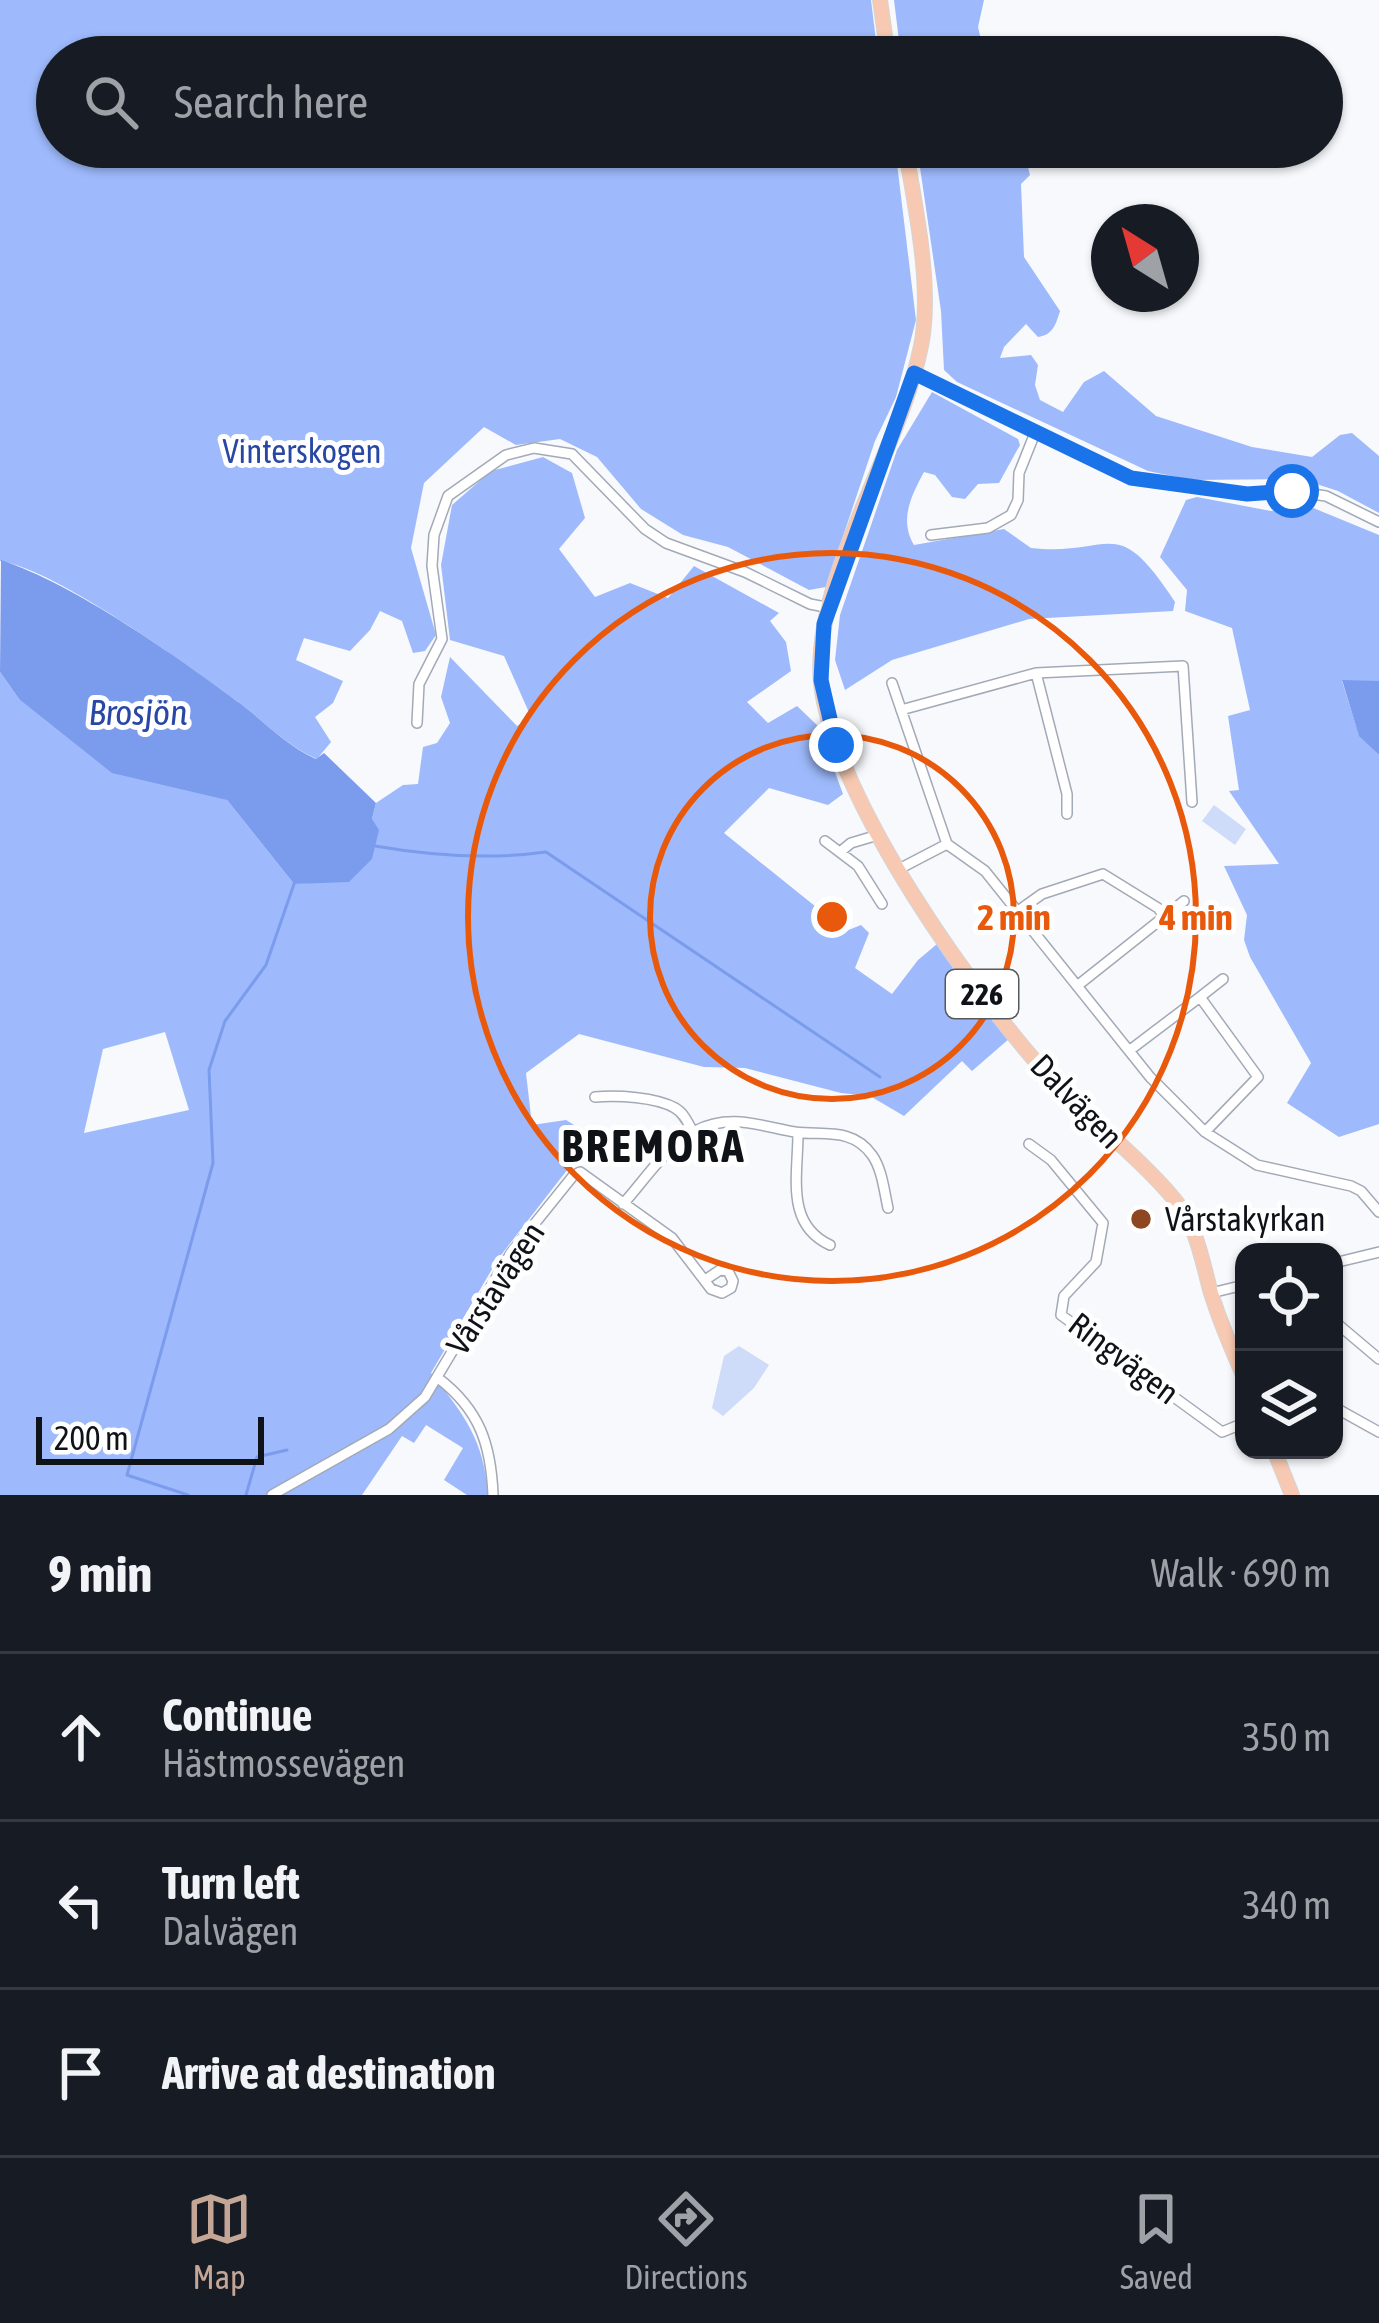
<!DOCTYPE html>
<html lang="en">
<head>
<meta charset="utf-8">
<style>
  :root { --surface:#171b24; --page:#242831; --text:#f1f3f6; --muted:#9ea1a6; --line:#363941; --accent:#c4a696 }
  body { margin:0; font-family:"Asap Condensed",sans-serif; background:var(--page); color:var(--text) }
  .controls { position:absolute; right:36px; bottom:36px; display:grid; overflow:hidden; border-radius:24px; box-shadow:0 3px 9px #0004 }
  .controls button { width:108px; height:108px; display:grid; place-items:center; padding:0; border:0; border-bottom:3px solid var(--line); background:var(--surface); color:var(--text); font:60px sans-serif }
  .compass { position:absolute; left:1091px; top:204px; width:108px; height:108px; border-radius:50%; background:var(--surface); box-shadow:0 3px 9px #0004; rotate:323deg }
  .scale { position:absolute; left:36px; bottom:30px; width:228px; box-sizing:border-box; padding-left:12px; border:6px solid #0f1217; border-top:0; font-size:33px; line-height:42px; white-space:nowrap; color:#0f1217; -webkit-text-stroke:9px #fff; paint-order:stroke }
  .stop { position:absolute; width:36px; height:36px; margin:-27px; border:9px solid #1a73e8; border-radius:50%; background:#fff }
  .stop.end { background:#1a73e8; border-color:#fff; box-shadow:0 3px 12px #0008 }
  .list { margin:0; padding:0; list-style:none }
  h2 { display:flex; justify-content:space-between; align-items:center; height:156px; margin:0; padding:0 48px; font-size:51px }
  h2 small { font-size:39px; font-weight:400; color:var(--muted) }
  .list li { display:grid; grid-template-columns:78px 1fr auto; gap:36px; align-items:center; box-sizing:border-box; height:168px; padding:0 48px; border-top:3px solid var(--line) }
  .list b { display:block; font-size:45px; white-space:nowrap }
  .list p { margin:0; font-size:39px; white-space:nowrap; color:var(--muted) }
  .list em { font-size:39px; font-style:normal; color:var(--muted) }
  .icon { flex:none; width:66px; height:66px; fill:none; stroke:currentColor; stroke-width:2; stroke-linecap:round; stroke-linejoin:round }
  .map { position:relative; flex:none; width:1379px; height:1495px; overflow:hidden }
  .search { position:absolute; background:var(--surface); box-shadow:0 3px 9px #0004; left:36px; right:36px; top:36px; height:132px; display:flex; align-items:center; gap:30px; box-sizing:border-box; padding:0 42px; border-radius:66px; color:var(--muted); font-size:45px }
  .sheet { height:660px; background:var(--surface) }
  nav { display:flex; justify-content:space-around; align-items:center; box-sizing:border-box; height:168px; border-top:3px solid var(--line); background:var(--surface); font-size:33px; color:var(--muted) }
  nav a { display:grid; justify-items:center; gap:6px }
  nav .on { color:var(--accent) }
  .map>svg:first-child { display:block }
</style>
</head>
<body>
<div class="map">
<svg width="1379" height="1495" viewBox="0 0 1379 1495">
  <rect width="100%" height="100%" fill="#f8f9fc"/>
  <path fill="#cfdcf9" d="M1214 805 1246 829 1235 845 1202 821Z
    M739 1346 769 1365 754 1388 723 1416 712 1408 724 1356Z"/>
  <path fill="#9ebafc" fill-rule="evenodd" d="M0 0H871L878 57H57V147H895L916 320 896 397 875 441 826 587 809 590 728 547 683 535 641 509 597 457 560 439 516 445 484 427 424 483 411 548 436 635 425 651 413 653 402 621 380 611 370 630 350 651 304 638 296 660 343 681 333 703 315 717 331 742 317 759C287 746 266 723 241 704 190 667 56 569 0 561Z
    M894 0H984L978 27 985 57H901Z
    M917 147H1023L1030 175 1021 184 1024 257 1060 311C1056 324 1053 335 1038 337L1026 324 1004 347 1000 358 1031 355 1038 365 1035 385 1040 400 1063 412 1084 382 1104 371 1156 416 1252 447 1312 457 1340 435 1352 433 1379 456V513L1338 491 1301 479 1191 480 1148 471 957 382 944 370 941 311Z
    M932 392 1018 439 1020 445 999 483 978 484 965 499 952 497 935 475 924 472C911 496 899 520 914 545L1004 529 1031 548C1113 557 1115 510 1175 602L1173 611 1029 619 892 660 845 690 835 660 840 615 897 450Z
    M543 457 572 473 585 518 559 549 595 597 630 583 668 598 694 566 779 613 770 621 786 642 791 671 747 702 768 723 797 706 818 726 843 794 828 805 769 788 724 833 846 931 861 925 869 933 855 968 892 994 918 960 937 944 1010 1038 972 1071 962 1061 904 1116 870 1096 841 1093 745 1068 704 1067 579 1034 526 1073 532 1125 566 1120 587 1133 571 1165 498 1259 431 1373C465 1416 484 1440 488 1495H467L444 1480 463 1448 426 1425 414 1443 402 1436 362 1495H0V672L19 699 227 800 294 884 320 882 372 819 376 803 403 785 418 784 423 747 437 743 450 723 441 697 450 657 517 726 531 717 504 656 450 640 441 565 452 505 491 471ZM165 1032 189 1110 84 1133 103 1049Z
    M1197 497 1271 511 1306 505 1379 535V681H1342L1359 735 1379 755V1124L1339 1137 1287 1103 1311 1063 1250 957 1244 940 1247 915 1224 866 1279 864 1229 791 1239 790 1228 716 1250 710 1232 628 1185 611 1187 590 1160 557 1186 500Z"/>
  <path fill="#7b9ced" d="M1 560C76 585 176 656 241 704 266 723 287 746 316 759L324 753 376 803 372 819 379 830 372 859 349 882 294 884 227 800 112 773 19 699 0 672Z
    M1342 680 1379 681V755L1359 736Z"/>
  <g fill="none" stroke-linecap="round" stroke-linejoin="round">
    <path stroke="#7b9ced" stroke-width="3" d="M375 846C433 856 488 860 546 852L880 1077
      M188 1495 127 1475 213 1163 209 1070 225 1021 266 965 294 884
      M246 1495 257 1457 287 1450"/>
    <defs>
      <path id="street" d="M914 373 1131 478 1247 494 1292 491 1326 496 1379 522
        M931 535 988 528 1011 515 1018 500 1019 473 1035 433
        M1036 673 1067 794V814
        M892 683 947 844
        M901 710 1036 673 1183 666 1192 802
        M417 723 419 684 442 639 432 566 434 535 448 496 506 455 534 448 572 454 645 529 666 543 745 572 810 604 830 608
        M825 841 858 866 882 904
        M840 852 851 843 878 835
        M899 869 947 844 985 871 1150 1077 1205 1132 1257 1165 1351 1186 1361 1191 1379 1212
        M1018 911 1042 894 1103 874 1158 908 1165 917
        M1077 986 1184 901
        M1130 1050 1200 997
        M595 1097C617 1095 656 1097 675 1108 684 1113 688 1123 693 1132
        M1205 1132 1258 1077 1200 997 1223 979
        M798 1133C798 1176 785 1224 830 1245
        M1029 1144 1051 1160 1103 1223 1096 1262 1064 1296 1061 1315 1222 1432 1244 1423
        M623 1204C644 1181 666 1146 695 1131 730 1113 760 1126 795 1132 823 1136 852 1127 872 1155 882 1169 884 1190 888 1208
        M1334 1263 1379 1252
        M1211 1293 1244 1285
        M1334 1321 1379 1359
        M438 1378C480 1410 491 1445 493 1495
        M1334 1407 1379 1432
        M272 1495 389 1429 425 1397 511 1253 573 1176 580 1172 672 1238 711 1289 722 1293 731 1288 733 1281 728 1271 720 1270 705 1280"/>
      <path id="primary" d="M880 0 888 57
        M905 147C915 205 933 288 921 346 901 448 811 581 821 683 833 798 978 1002 1058 1086 1096 1125 1141 1159 1175 1200 1197 1226 1202 1261 1211 1293 1220 1322 1232 1350 1244 1377
        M1274 1450 1292 1495"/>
    </defs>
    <use href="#street" stroke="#a2a9b7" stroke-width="12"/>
    <use href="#primary" stroke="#d4d4d5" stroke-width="16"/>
    <use href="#street" stroke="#fff" stroke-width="9"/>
    <use href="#primary" stroke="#f8c9b2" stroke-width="14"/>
  </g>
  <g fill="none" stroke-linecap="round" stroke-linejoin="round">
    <path stroke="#1a73e8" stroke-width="15" d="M836 745 821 680 824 624 914 373 1131 478 1247 494 1292 491"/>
  </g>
  <g fill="none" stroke="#e8590c" stroke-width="6">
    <circle cx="832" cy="917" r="182"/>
    <circle cx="832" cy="917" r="364"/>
  </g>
  <circle fill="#8e4821" stroke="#fff" stroke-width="4.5" cx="1141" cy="1219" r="12"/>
  <g text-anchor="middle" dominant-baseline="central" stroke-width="10" stroke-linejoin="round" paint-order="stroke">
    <rect fill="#fff" stroke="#57595d" stroke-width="3" x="946" y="970" width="72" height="48" rx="9"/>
    <g font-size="30" font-weight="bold" fill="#0f1217">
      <text x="982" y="994">226</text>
    </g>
    <g font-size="33" fill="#2846a3" stroke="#fff">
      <text x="302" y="451">Vinterskogen</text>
    </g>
    <g font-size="33" fill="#0f1217" stroke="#fff">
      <text transform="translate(1077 1101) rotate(46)">Dalvägen</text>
      <text transform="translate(495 1288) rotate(-57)">Vårstavägen</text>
      <text transform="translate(1124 1358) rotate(37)">Ringvägen</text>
    </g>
    <g font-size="33" fill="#0f1217" stroke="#fff" text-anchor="start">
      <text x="1165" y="1219">Vårstakyrkan</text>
    </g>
    <g font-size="36" font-style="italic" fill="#2948a5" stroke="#fff">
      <text x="138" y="712">Brosjön</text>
    </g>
    <g font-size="45" font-weight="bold" letter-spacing="3" fill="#0f1217" stroke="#fff">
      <text x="654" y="1146">BREMORA</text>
    </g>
  </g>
  <circle cx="832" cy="917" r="18" fill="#e8590c" stroke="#fff" stroke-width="6"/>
  <g font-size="36" text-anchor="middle" font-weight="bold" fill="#e8590c" stroke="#fff" stroke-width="10" stroke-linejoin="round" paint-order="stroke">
    <text x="1014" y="930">2 min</text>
    <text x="1196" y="930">4 min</text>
  </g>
</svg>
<div class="controls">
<button><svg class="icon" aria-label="locate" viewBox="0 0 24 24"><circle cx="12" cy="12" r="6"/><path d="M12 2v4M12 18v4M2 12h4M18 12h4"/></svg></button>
<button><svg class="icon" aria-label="layers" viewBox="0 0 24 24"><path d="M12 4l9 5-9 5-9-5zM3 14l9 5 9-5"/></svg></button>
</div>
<svg class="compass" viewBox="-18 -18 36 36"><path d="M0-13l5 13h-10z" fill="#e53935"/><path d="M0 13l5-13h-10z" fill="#9ea1a6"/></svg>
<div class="scale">200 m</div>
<div class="stop" style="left:1292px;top:491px"></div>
<div class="stop end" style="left:836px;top:745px"></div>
<div class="search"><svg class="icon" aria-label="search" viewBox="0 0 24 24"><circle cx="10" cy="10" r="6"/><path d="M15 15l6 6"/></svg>Search here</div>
</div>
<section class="sheet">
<h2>9 min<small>Walk · 690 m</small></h2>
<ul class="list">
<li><svg class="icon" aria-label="ahead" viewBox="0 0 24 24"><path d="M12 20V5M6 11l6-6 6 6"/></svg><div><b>Continue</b><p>Hästmossevägen</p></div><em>350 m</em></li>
<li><svg class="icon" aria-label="left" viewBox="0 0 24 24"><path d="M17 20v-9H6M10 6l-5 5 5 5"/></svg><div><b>Turn left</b><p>Dalvägen</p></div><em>340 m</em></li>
<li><svg class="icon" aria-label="arrive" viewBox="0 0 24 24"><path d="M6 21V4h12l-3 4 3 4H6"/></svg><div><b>Arrive at destination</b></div></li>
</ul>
</section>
<nav>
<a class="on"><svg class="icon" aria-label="map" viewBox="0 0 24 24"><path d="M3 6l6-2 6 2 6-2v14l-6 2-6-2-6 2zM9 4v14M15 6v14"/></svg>Map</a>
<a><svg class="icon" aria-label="directions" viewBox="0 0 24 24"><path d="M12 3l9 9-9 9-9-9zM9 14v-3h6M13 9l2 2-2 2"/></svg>Directions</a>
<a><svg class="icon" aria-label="saved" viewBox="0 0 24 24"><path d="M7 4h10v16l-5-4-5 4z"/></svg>Saved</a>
</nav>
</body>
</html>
